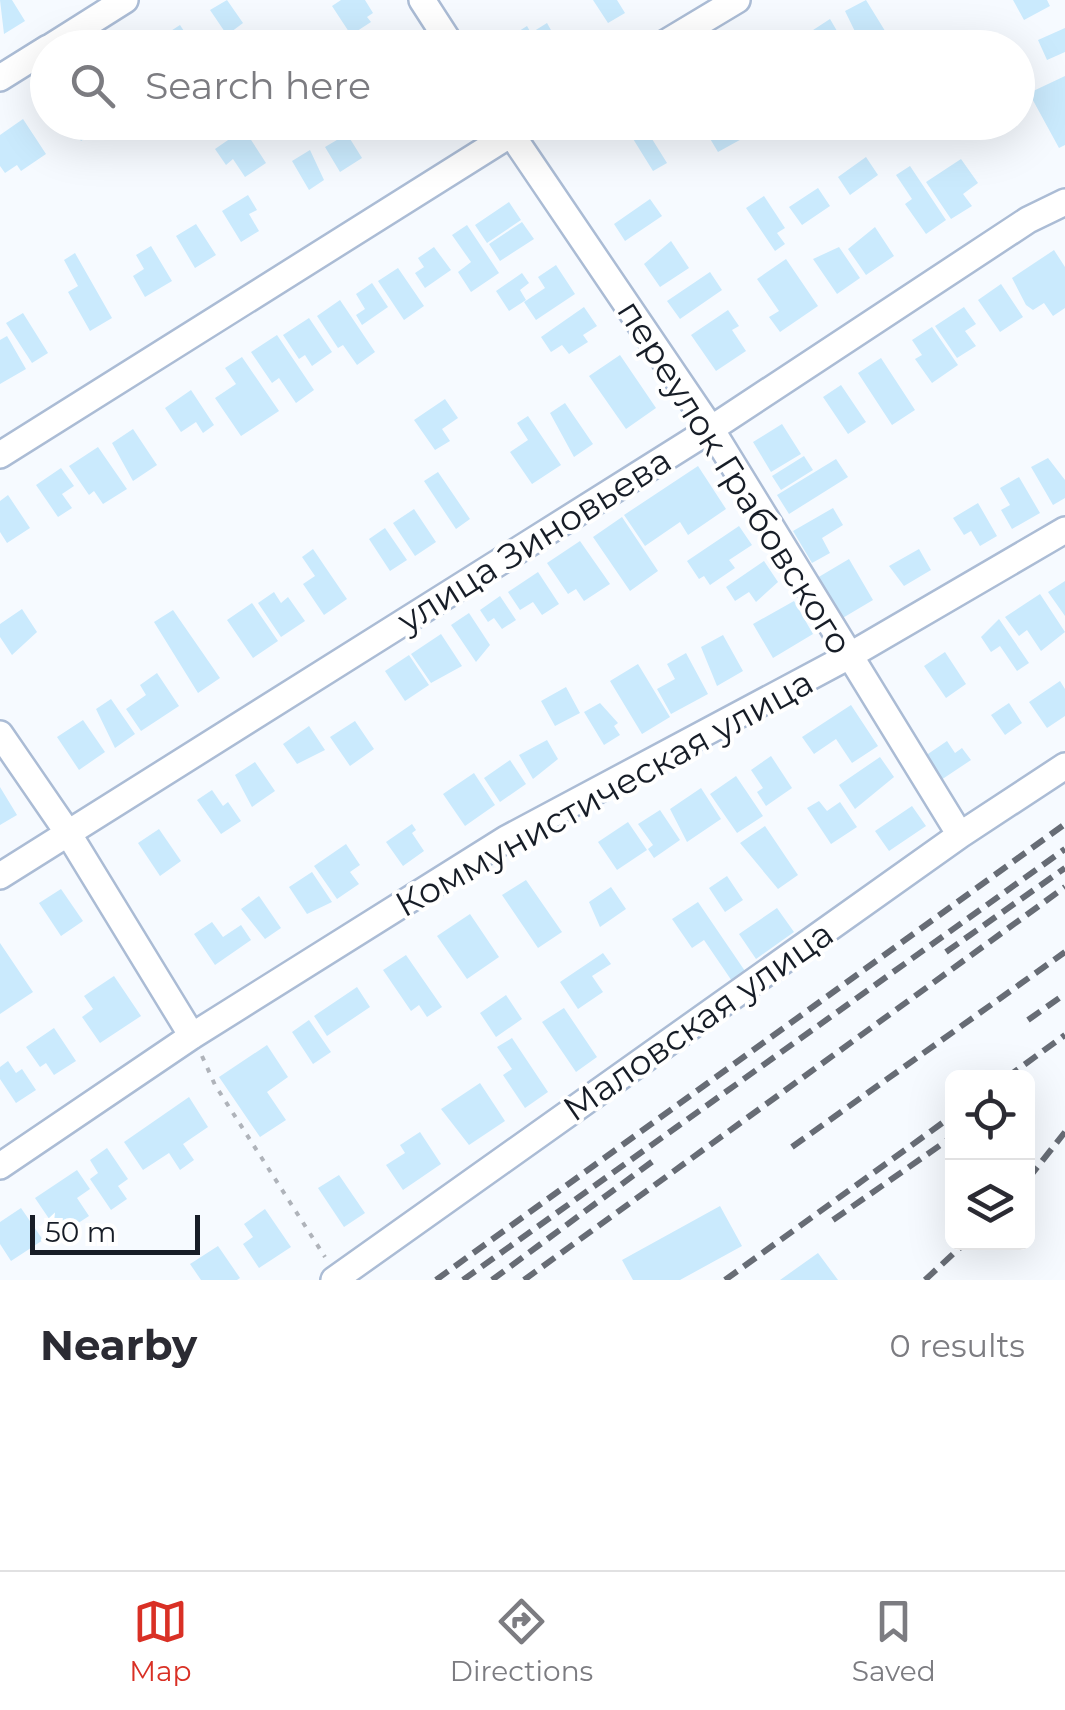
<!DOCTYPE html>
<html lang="en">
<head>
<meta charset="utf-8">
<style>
  :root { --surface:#fff; --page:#f2f2f3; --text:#2b2b33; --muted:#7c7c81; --line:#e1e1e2; --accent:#d93025 }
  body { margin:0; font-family:Montserrat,sans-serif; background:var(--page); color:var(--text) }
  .controls { position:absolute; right:30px; bottom:30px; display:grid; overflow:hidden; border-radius:15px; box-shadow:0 10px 40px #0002 }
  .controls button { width:90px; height:90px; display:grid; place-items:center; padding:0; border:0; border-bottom:2px solid var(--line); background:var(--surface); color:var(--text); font:50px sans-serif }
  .scale { position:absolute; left:30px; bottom:25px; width:170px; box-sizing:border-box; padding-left:10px; border:5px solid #171d27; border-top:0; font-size:28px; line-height:35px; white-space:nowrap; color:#171d27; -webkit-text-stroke:8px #fff; paint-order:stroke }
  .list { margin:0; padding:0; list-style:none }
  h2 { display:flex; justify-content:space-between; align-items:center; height:130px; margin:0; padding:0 40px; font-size:42px }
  h2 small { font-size:32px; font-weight:400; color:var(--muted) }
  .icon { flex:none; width:55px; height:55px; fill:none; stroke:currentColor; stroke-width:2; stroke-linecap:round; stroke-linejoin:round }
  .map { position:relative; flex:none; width:1065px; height:1280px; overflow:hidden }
  .search { position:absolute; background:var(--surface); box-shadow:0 10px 40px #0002; left:30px; right:30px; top:30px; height:110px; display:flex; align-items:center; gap:25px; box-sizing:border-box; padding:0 35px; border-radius:55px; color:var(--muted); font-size:38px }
  .sheet { height:290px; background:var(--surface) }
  nav { display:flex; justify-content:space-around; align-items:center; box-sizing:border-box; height:140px; border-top:2px solid var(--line); background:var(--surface); font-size:28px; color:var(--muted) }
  nav a { display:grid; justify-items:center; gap:5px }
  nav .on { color:var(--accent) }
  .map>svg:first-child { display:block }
</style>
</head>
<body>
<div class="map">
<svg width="1065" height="1280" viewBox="0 0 1065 1280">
  <rect width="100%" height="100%" fill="#f6faff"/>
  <path fill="#caeafd" d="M0 0H12L25 21 4 34Z
    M227 0 243 23 227 35 210 10Z
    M341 0H365L373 13 367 17 371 22 351 35 332 6Z
    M593 0H617L625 13 608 23Z
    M866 0 890 39 875 48H863L845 11Z
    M1013 0H1047L1050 6 1024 20Z
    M830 19 847 48H820L810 32Z
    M547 23 561 48H508L503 41 527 26 531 33Z
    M180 25 195 48H162L157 40Z
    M1065 28V52L1047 60 1038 40Z
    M1065 76V145L1059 148 1029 93Z
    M23 119 46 154 21 171 17 165 5 173 0 166V135Z
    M68 122H102L104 126 81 141Z
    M700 122H739L747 136 718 152Z
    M644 126 667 163 653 171 630 134Z
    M244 129 266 163 245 177 233 159 226 165 215 149Z
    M347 134 362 158 340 172 325 147Z
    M310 150 324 180 309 190 292 161Z
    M866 157 878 175 850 195 838 177Z
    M961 159 978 183 963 194 972 206 951 219 926 182Z
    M910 166 946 220 926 234 905 204 912 199 896 175Z
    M818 188 830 206 802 225 789 207Z
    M248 195 257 210 249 214 259 231 241 242 222 211Z
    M764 196 785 228 777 233 785 244 775 251 746 208Z
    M650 199 662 216 625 241 614 224Z
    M509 202 521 220 487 243 475 225Z
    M522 222 534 239 500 261 489 244Z
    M196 224 216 255 195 268 176 236Z
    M467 225 499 273 471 292 458 272 471 262 452 235Z
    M875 227 894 256 866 275 848 249Z
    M671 241 689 268 660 287 644 264Z
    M151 246 172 281 145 297 133 276 144 269 136 255Z
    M434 247 451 270 425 288 415 273 424 267 418 258Z
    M839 247 860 278 837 294 813 259Z
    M1054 250 1065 267V308L1053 316 1044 303 1033 310 1026 305 1012 278Z
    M75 253 112 318 90 331 68 292 78 286 64 260Z
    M786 259 818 306 780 332 769 317 779 311 757 279Z
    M556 265 575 294 536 320 524 302 545 288 538 277Z
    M398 268 424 306 404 320 378 281Z
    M710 272 722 290 680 319 667 301Z
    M522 273 529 283 520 290 526 300 509 311 496 291Z
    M372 283 388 307 362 325 356 315 365 309 356 294Z
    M1001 284 1023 317 1000 332 978 300Z
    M340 300 375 352 357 365 343 345 338 348 317 316Z
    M584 307 597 326 583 335 588 342 569 354 562 345 551 352 541 337Z
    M964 307 976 324 965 331 976 346 957 358 935 326Z
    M728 310 739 326 732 330 746 351 716 371 691 335Z
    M23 313 48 353 32 363 6 323Z
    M309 318 332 352 312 366 305 355 299 359 283 335Z
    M932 327 958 365 932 383 915 359 922 355 912 340Z
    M277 335 314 390 296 403 279 378 272 383 251 352Z
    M7 336 26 369 0 384V340Z
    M620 355 656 408 626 429 589 376Z
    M242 357 279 411 241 436 215 398 236 384 225 368Z
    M881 358 915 410 892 425 858 373Z
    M841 385 866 422 848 434 823 397Z
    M191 390 214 425 203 433 196 422 181 432 165 408Z
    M445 399 458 418 442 429 450 441 435 450 414 420Z
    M565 403 593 444 574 457 550 413Z
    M528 416 561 465 532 484 510 452 528 440 517 423Z
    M782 424 801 454 771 472 753 442Z
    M133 429 157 465 133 481 112 443Z
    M98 447 127 489 103 504 94 491 89 495 69 466Z
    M804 456 813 470 781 490 772 476Z
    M1048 458 1065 480V498L1053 505 1031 467Z
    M836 459 848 477 789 514 777 495Z
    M698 466 726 509 688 535 680 522 645 546 624 515Z
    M61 468 74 486 62 494 72 508 58 517 36 485Z
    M438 472 470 519 456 529 424 481Z
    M1019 477 1040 513 1012 529 1001 510 1010 505 1000 488Z
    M8 495 30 528 7 543 0 532V501Z
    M978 503 997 536 980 546 971 531 964 535 953 518Z
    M833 508 843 525 822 538 830 553 812 563 793 531Z
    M414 509 436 542 415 556 393 523Z
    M622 517 658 571 630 591 593 537Z
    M739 526 752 545 729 560 735 568 710 585 704 576 699 579 687 561Z
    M385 528 407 560 390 571 369 539Z
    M580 541 610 584 584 601 576 589 568 594 547 563Z
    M313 549 347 599 324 615 303 584 315 576 302 557Z
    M919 549 931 570 904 586 889 566Z
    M849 559 873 600 841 619 817 578Z
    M764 561 778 582 756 602 749 592 735 601 726 587Z
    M538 572 559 604 542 615 533 602 520 610 508 592Z
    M1065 581V616L1048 592Z
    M274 592 281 603 288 597 305 621 281 637 258 603Z
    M1040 594 1065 632 1041 651 1027 630 1019 636 1005 617Z
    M500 596 516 620 502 629 494 618 488 622 480 610Z
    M794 601 813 634 773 658 753 624Z
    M252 603 278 641 253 658 227 620Z
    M22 609 37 632 12 655 0 637V624Z
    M173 610 220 678 198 693 154 622Z
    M469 613 490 645 476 662 451 625Z
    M999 619 1029 663 1017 671 1000 646 991 652 981 637Z
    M441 634 462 666 431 683 411 654Z
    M723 635 743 671 717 686 701 647Z
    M945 652 966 684 946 698 924 666Z
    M686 653 708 694 671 714 657 689 675 679 667 664Z
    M409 655 429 685 405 701 385 671Z
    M638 664 670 717 642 734 610 681Z
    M157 673 179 706 141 731 126 709 146 695 140 685Z
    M1060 681 1065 689V716L1047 728 1029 702Z
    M566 687 580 713 555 726 541 701Z
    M111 699 135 734 115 748 96 709Z
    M600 703 618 723 614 726 620 735 604 745 584 712Z
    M1009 703 1022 723 1005 735 991 715Z
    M851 705 878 746 852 763 836 739 814 754 802 737Z
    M83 720 105 752 79 770 57 737Z
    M355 721 374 749 350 766 330 737Z
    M309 726 325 750 297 764 283 744Z
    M547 740 558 759 533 779 519 755Z
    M947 741 955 753 962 748 971 760 941 780 925 756Z
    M771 756 792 788 766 806 757 792 763 788 751 770Z
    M880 757 894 777 855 809 839 785Z
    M510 760 526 784 500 802 484 778Z
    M255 762 275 791 252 807 235 775Z
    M474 773 495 805 465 826 443 794Z
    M736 776 763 816 737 833 710 794Z
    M0 787 17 815 0 825Z
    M701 788 721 819 687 842 670 809Z
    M212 790 223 806 228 802 241 821 221 834 197 800Z
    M819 801 827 811 840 802 857 827 831 844 807 808Z
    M912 806 926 826 889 851 875 831Z
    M660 810 680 840 654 858 648 849 653 845 638 824Z
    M628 822 647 850 617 870 598 842Z
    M412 824 416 830 412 833 424 851 403 866 386 842Z
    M765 826 798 875 778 889 740 843Z
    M159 829 181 861 160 876 138 843Z
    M346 844 360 865 350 872 359 884 337 899 314 866Z
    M312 872 332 902 307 914 289 887Z
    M727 876 743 900 725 912 709 888Z
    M526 880 562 932 538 948 502 895Z
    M611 887 626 909 600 927 589 902Z
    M61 889 83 921 61 936 39 903Z
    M259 896 281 928 265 939 241 909Z
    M698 902 747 974 734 984 704 940 692 948 672 919Z
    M777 908 794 932 756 959 739 934Z
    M470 914 499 957 467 979 437 936Z
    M212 922 223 937 241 925 251 940 215 965 194 934Z
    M0 943 33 992 0 1014Z
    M603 953 611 964 592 976 603 992 578 1009 560 982Z
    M406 955 442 1007 427 1017 419 1005 411 1011 383 970Z
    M114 976 141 1016 100 1043 82 1017 93 1009 84 996Z
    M357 987 370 1007 327 1036 314 1016Z
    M506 995 522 1019 496 1037 480 1013Z
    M564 1008 597 1057 576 1072 542 1022Z
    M309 1020 331 1052 313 1064 292 1032Z
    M54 1028 76 1061 54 1075 46 1063 40 1067 26 1047Z
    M512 1038 548 1092 525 1108 503 1075 512 1069 497 1047Z
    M267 1045 288 1077 267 1092 286 1120 260 1137 219 1077Z
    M8 1061 16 1073 22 1069 36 1090 16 1103 0 1079V1067Z
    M480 1083 505 1121 469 1145 441 1109Z
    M189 1097 208 1127 183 1144 194 1160 180 1170 169 1153 143 1170 124 1142Z
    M420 1132 441 1164 403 1190 386 1165 405 1153 400 1145Z
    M107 1148 128 1179 118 1186 127 1199 111 1210 90 1179 98 1173 90 1160Z
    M77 1170 90 1189 77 1198 89 1216 60 1235 35 1198Z
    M339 1175 365 1213 344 1227 318 1188Z
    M720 1206 742 1246 680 1280H633L622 1260Z
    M21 1208 43 1240 11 1261 0 1244V1222Z
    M265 1209 291 1247 259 1268 243 1244 253 1237 244 1224Z
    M218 1246 240 1278 237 1280H201L190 1264Z
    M818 1253 838 1280H780Z"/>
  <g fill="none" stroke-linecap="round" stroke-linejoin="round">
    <defs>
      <path id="minor" d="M422 0 453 48
        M49 48 125 0
        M657 48 737 0
        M0 78 48 48
        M503 122 711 429 960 835
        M0 455 530 122
        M0 734 68 833 192 1036
        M0 876 711 429 1028 220 1065 202
        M0 1166 192 1036 506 839 849 656 1065 530
        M334 1280 960 835 1065 766"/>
    </defs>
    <use href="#minor" stroke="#abbcd5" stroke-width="30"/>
    <path stroke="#afb3ba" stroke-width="4" stroke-dasharray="5 8" stroke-linecap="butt" d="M202 1056 215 1085 325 1257"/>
    <use href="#minor" stroke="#fff" stroke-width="25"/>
    <path stroke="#676c75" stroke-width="6" stroke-dasharray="15 8" stroke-linecap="butt" d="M946 952 1065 868
      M1028 1020 1065 994
      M1006 1078 1065 1035
      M792 1147 1065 952
      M1028 1179 1065 1132
      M833 1220 952 1137
      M436 1280 1065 824
      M463 1280 1065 849
      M492 1280 653 1161
      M524 1280 1065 887
      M725 1280 952 1116
      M925 1280 966 1242"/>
  </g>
  <g text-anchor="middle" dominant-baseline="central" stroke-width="8" stroke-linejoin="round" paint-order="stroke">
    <g font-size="35" fill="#171d27" stroke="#fff">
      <text transform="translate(735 477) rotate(58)">переулок Грабовского</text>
      <text transform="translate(534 540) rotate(-32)">улица Зиновьева</text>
      <text transform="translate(604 793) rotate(-29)">Коммунистическая улица</text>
      <text transform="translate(698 1021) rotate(-35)">Маловская улица</text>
    </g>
  </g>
</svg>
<div class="controls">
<button><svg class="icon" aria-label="locate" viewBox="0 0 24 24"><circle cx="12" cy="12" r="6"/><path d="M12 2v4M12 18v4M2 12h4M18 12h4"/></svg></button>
<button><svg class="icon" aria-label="layers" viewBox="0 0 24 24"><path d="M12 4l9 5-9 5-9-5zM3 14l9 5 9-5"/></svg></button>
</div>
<div class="scale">50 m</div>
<div class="search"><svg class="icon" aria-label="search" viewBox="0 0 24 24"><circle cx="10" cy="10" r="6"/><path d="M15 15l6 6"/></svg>Search here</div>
</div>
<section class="sheet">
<h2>Nearby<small>0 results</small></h2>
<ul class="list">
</ul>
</section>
<nav>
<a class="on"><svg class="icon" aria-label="map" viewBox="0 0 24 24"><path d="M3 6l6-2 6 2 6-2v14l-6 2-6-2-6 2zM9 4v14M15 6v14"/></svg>Map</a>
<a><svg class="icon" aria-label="directions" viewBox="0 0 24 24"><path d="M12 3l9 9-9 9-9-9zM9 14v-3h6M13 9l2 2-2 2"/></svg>Directions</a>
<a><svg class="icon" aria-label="saved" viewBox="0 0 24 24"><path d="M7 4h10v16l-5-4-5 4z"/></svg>Saved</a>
</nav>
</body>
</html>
